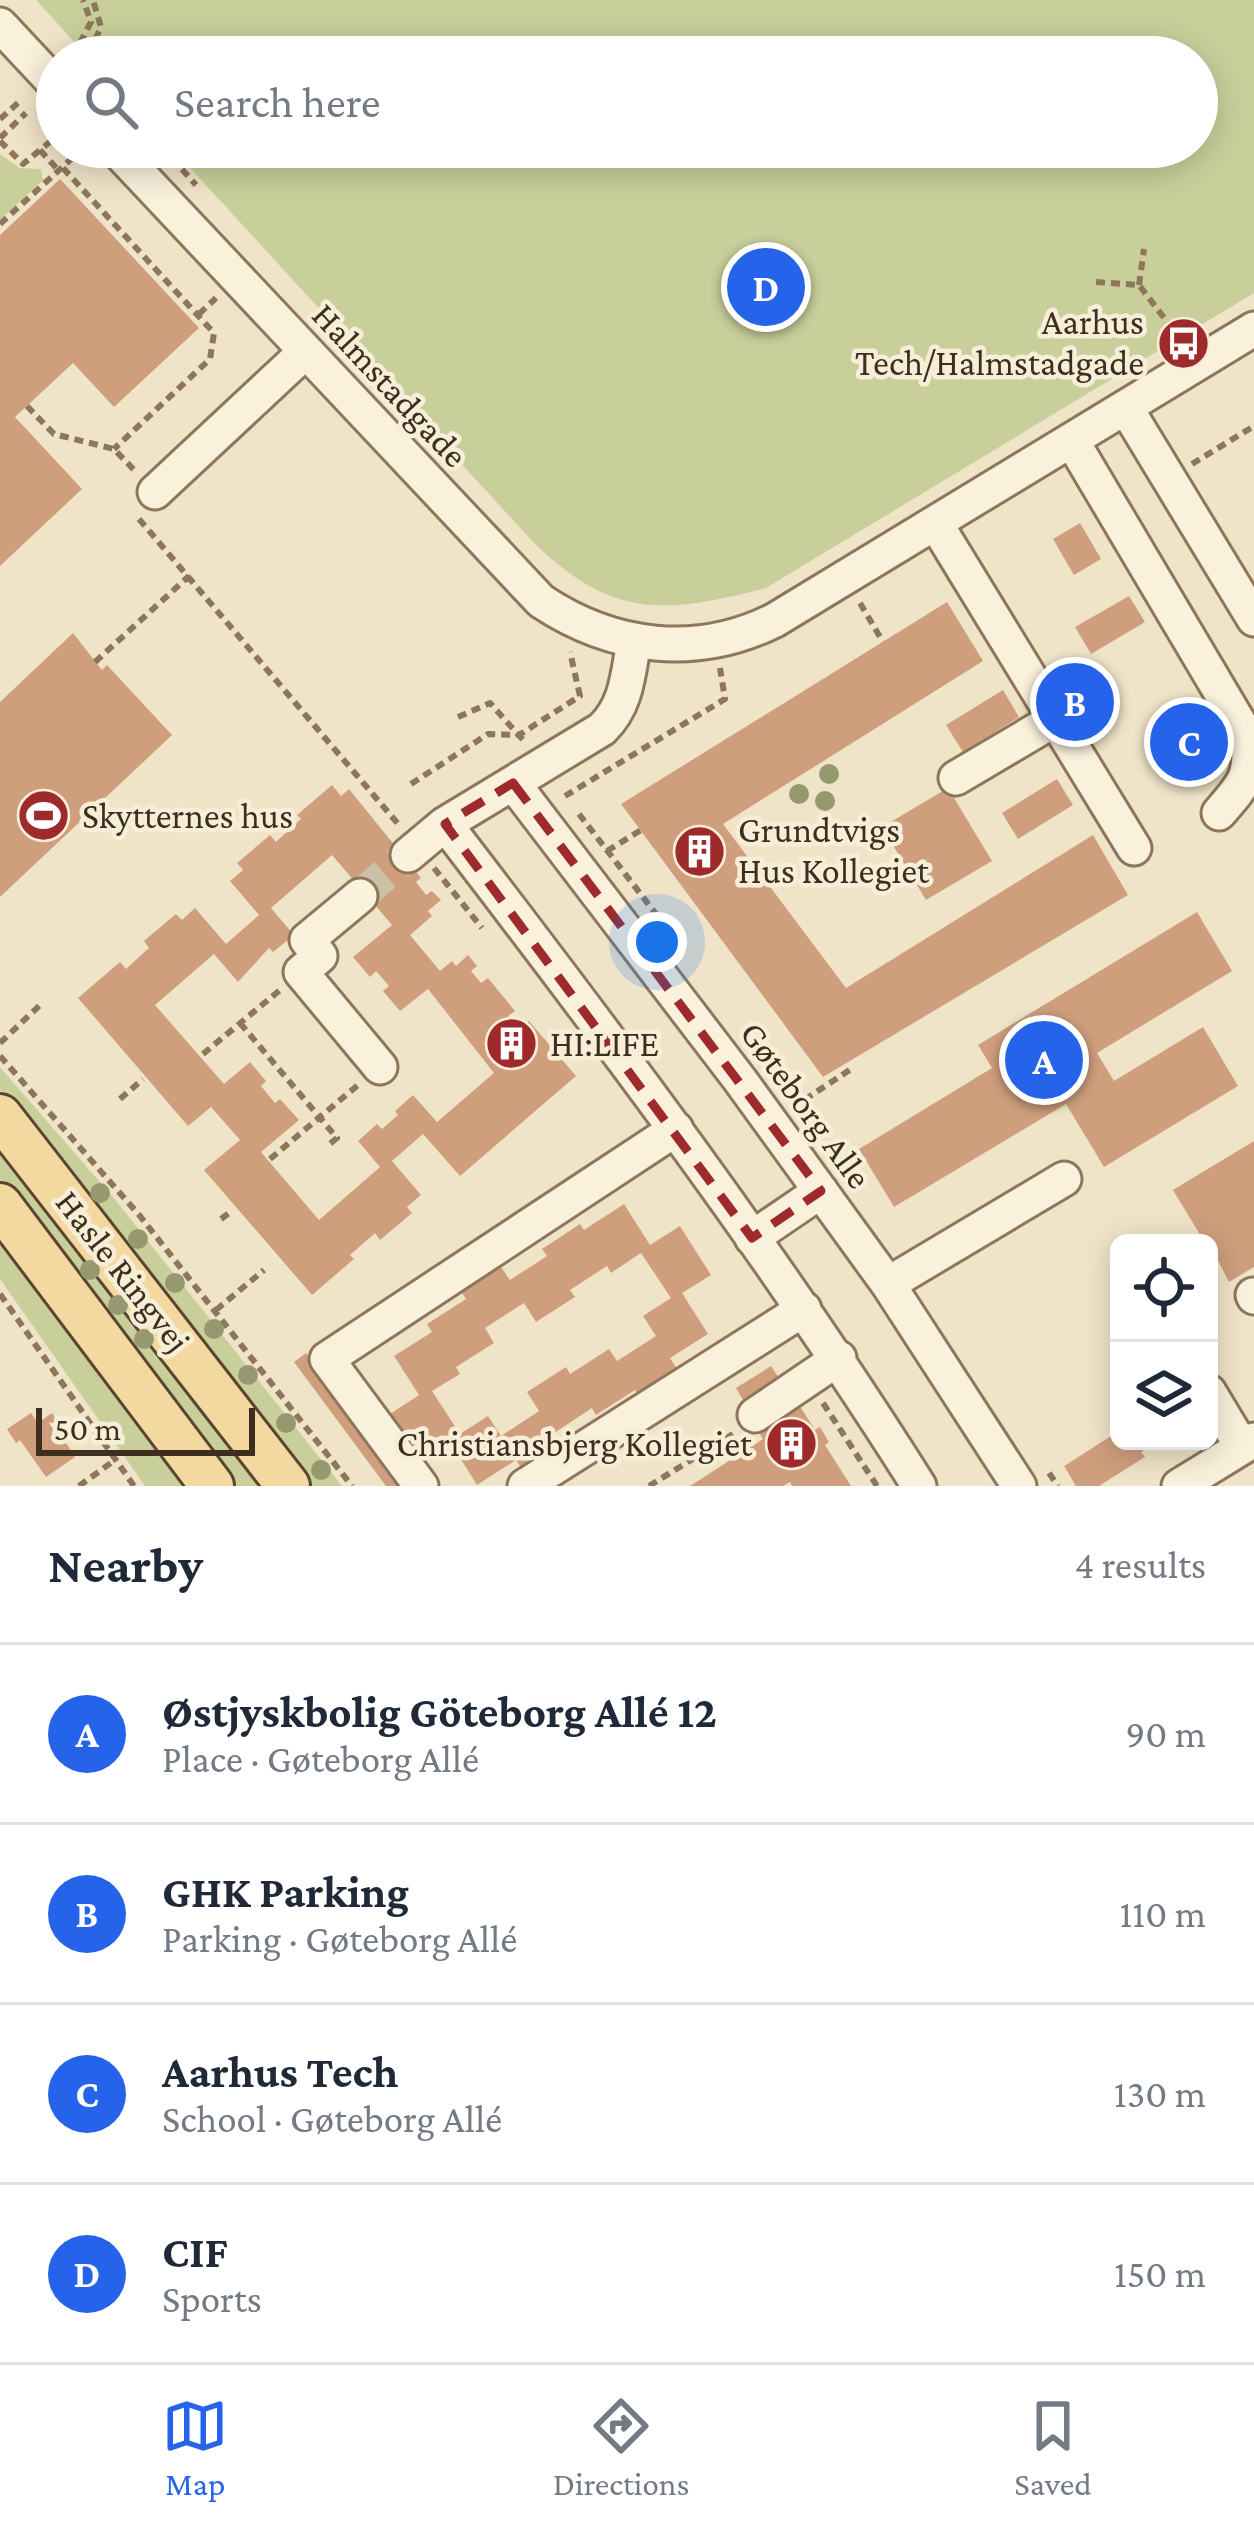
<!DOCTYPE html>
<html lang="en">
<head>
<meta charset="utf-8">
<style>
  :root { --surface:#fff; --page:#f2f2f3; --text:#1f2937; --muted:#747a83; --line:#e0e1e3; --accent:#2563eb }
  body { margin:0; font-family:"Crimson Pro",serif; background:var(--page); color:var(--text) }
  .controls { position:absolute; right:36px; bottom:36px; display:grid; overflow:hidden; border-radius:18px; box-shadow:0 6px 30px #0003 }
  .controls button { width:108px; height:108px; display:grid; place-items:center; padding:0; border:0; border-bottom:3px solid var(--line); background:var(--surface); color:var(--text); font:60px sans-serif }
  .scale { position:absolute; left:36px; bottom:30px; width:219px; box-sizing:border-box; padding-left:12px; border:6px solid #3d2e20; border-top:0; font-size:33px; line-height:42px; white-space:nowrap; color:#3d2e20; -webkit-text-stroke:9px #f7eed8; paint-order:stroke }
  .you { position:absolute; left:657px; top:942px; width:42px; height:42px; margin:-30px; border:9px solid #fff; border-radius:50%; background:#1a73e8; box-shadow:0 0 0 18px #1a73e833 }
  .badge { display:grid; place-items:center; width:78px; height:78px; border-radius:50%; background:var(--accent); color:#fff; font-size:39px; font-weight:700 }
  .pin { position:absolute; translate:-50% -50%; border:6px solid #fff; box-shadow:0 3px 12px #0006 }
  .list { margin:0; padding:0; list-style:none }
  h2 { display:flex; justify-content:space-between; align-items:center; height:156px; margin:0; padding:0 48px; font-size:51px }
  h2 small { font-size:39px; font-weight:400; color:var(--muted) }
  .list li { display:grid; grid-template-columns:78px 1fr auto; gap:36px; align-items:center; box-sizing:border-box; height:180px; padding:0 48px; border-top:3px solid var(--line) }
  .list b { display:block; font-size:45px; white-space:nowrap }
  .list p { margin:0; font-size:39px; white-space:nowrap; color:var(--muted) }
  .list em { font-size:39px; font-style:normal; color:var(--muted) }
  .icon { flex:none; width:66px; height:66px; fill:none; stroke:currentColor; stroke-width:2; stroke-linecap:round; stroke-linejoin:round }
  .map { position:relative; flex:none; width:1254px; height:1486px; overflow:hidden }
  .search { position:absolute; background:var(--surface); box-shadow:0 6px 30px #0003; left:36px; right:36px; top:36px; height:132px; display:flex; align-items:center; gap:30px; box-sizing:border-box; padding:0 42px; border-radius:66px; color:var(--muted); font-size:45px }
  .sheet { height:876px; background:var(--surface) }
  nav { display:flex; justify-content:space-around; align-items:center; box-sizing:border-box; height:168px; border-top:3px solid var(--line); background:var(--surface); font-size:33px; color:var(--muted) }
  nav a { display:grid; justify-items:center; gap:6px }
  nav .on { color:var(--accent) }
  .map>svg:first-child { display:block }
</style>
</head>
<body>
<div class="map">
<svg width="1254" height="1486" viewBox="0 0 1254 1486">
  <rect width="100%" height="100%" fill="#f0e4c8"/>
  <path fill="#c9cf9b" d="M36 0H1254V293L766 588C665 614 614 620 534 543L171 147H1197V57H88Z
    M0 154 20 168 41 169 43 180 0 220Z
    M0 1067 118 1203 342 1486H307L208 1352 0 1090Z
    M0 1144 267 1486H234L0 1179Z
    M0 1242 184 1486H145L0 1279Z"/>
  <path fill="#cf9f7d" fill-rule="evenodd" d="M60 179 199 328 114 407 73 363 15 417 82 489 0 566V235Z
    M1080 523 1101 559 1074 575 1053 539Z
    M1129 596 1145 622 1091 654 1075 627Z
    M947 602 983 661 723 824 846 988 1093 835 1128 895 823 1077 621 804Z
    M73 633 102 670 107 665 172 735 0 897V702Z
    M1003 690 1019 717 963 752 946 725Z
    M1057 779 1073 805 1018 839 1002 813Z
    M332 785 341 796 349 789 421 878 416 882 426 895 432 891 441 900 428 911 432 916 410 935 440 971 452 961 456 966 468 955 477 966 471 971 481 983 488 978 515 1011 508 1016 519 1029 529 1021 576 1076 460 1176 423 1134 392 1161 421 1195 407 1207 412 1213 380 1240 375 1233 350 1255 354 1259 312 1295 204 1170 240 1140 211 1107 188 1126 78 998 120 962 126 969 149 948 144 941 176 914 182 920 195 908 226 944 259 915 230 881 243 870 237 863 270 835 276 842 301 819 297 815ZM332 855 392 925 353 957 370 977 376 971 389 986 383 991 400 1011 428 989 494 1073 437 1122 413 1095 395 1111 398 1115 382 1129 377 1124 358 1141 380 1167 319 1220 261 1152 299 1120 280 1099 275 1103 261 1086 266 1081 250 1062 224 1084 155 1005 214 954 238 982 269 948 273 952 294 935 271 908Z
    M948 788 992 861 926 900 882 827Z
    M1197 912 1232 971 1097 1053 1114 1081 1203 1027 1238 1086 1104 1167 1066 1104 894 1207 859 1149 992 1068 978 1045Z
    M1254 1141V1267L1229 1282 1209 1243H1205L1173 1190Z
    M624 1204 650 1245 680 1226 711 1275 682 1293 708 1334 670 1358 683 1378 643 1404 635 1390 596 1415 592 1408 554 1433 566 1452 527 1477 516 1460 477 1485 452 1445 422 1464 390 1414 419 1395 394 1356 432 1332 427 1324 466 1299 457 1285 496 1260 510 1280 547 1256 542 1249 580 1224 584 1230ZM641 1253 671 1298 643 1316 656 1336 617 1361 609 1349 570 1374 566 1367 527 1392 539 1411 501 1436 488 1416 460 1434 432 1391 460 1374 456 1367 494 1343 485 1328 524 1303 536 1322 575 1297 570 1290 607 1266 611 1273Z
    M306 1353 404 1486H386L294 1362Z
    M771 1366 783 1384 747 1407 736 1388Z
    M796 1400 815 1430 820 1427 829 1442 825 1445 851 1486H792L790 1482 783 1486H690L763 1439 754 1425Z
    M31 1413 38 1423 52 1413 68 1435 63 1438 75 1457 46 1477 20 1440 16 1443 7 1429Z
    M1119 1431V1441H1158L1141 1452 1145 1457 1099 1486H1076L1064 1466Z"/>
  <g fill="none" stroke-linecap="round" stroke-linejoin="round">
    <path stroke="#ccc0a6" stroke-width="33" stroke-dasharray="33 16" stroke-linecap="butt" d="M360 896 408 855"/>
    <defs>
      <path id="minor" d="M0 25 57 86
        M114 147 541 601C613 649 697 659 775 620L1254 329
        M1126 408 1254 619
        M1072 441 1248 738C1252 777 1244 784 1219 813
        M155 492 305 352
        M936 524 1134 848
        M956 778 1054 720
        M513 783 740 1080 888 1284 1019 1486
        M445 824C611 1040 774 1256 919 1486
        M408 855 445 824 602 729C627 705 628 674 634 641
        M360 896 307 940 320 956 301 972 380 1067
        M752 1238 821 1191
        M888 1284 1064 1179
        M1253 1295 1254 1297
        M1209 1392 1242 1447
        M755 1415 839 1358
        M421 1486 327 1359 676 1129
        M525 1486 804 1309
        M1179 1486 1254 1440"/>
      <path id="major" d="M0 1116 288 1486
        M0 1205 212 1486"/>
    </defs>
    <use href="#minor" stroke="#8d765c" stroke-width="39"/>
    <use href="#major" stroke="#5b4430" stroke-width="48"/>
    <path stroke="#8d765c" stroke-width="6" stroke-dasharray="9 6" stroke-linecap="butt" d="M80 43 91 22 83 0
      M96 43 109 57
      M89 53 101 27 93 0
      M0 119 18 103
      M0 138 26 113
      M0 141 23 164 57 136
      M162 147 196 185
      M40 150 59 171
      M63 168 214 333 210 359 114 449
      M0 224 80 151
      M1096 282 1139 285 1175 332 1185 335
      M1139 285 1144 249
      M199 314 216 298
      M27 406 54 434 114 449 136 472
      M1192 464 1254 426
      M139 519 399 825
      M860 603 883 642
      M95 662 189 576
      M458 717 490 703 524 741
      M411 784 488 734 519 735 580 696 570 652
      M565 796 725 699 720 668
      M579 814 666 927
      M607 851 641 830
      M434 868 482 928
      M240 1023 337 1138 326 1147
      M0 1043 40 1005
      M203 1054 280 990
      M0 1056 140 1216 352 1486
      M120 1099 143 1079
      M792 1108 854 1067
      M270 1159 358 1085
      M221 1219 233 1210
      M0 1294 134 1486
      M216 1310 264 1270
      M823 1403 877 1486
      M1049 1473 1058 1486
      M79 1486 115 1460
      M649 1486 733 1434"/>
    <use href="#minor" stroke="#faf1dc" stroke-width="33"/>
    <use href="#major" stroke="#f3d9a0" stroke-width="42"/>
  </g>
  <g fill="#96986f">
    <circle cx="829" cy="774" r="10"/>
    <circle cx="799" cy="794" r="10"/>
    <circle cx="825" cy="801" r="10"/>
    <circle cx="100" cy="1193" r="10"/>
    <circle cx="138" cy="1239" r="10"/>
    <circle cx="90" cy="1270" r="10"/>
    <circle cx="175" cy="1283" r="10"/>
    <circle cx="118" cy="1305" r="10"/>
    <circle cx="214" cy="1329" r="10"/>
    <circle cx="144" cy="1339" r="10"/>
    <circle cx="248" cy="1375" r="10"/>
    <circle cx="286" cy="1423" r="10"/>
    <circle cx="321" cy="1470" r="10"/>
  </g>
  <path fill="none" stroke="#9e2a2b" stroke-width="9" stroke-dasharray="24 15" stroke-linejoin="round" d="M513 783 821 1191 752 1238 445 824Z"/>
  <defs>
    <symbol id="bus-disc" viewBox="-11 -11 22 22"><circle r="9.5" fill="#9e2a2b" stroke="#f7eed8"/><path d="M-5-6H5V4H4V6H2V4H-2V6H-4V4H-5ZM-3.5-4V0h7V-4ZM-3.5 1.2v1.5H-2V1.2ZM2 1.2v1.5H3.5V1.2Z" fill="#fff"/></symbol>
    <symbol id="stadium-disc" viewBox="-11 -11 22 22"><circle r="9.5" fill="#9e2a2b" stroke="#f7eed8"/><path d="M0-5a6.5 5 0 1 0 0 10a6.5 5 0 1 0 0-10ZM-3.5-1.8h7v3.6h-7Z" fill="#fff"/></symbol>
    <symbol id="building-disc" viewBox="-11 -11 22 22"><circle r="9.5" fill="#9e2a2b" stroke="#f7eed8"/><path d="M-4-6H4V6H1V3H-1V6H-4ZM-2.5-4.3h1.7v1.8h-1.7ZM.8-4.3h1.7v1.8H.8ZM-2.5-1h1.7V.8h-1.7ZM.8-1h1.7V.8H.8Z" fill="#fff"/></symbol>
  </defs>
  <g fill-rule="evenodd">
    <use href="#bus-disc" x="1154" y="314" width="59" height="59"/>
    <use href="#stadium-disc" x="14" y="786" width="59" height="59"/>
    <use href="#building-disc" x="670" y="822" width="59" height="59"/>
    <use href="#building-disc" x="482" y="1014" width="59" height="59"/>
    <use href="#building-disc" x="762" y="1414" width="59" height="59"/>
  </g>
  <g text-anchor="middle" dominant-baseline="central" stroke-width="9" stroke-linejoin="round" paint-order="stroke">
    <g font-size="36" fill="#3d2e20" stroke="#f7eed8" text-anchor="start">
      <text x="1144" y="322" text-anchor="end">Aarhus<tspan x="1144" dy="41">Tech/Halmstadgade</tspan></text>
      <text x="82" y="816">Skytternes hus</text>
      <text x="738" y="830">Grundtvigs<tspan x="738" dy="41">Hus Kollegiet</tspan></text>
      <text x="550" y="1044">HI:LIFE</text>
      <text x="752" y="1444" text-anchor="end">Christiansbjerg Kollegiet</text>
    </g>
    <g font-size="36" fill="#3d2e20" stroke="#f7eed8">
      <text transform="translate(390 385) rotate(47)">Halmstadgade</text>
      <text transform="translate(806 1105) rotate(54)">Gøteborg Alle</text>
      <text transform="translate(123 1271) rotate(52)">Hasle Ringvej</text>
    </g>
  </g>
</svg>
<div class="controls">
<button><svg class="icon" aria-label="locate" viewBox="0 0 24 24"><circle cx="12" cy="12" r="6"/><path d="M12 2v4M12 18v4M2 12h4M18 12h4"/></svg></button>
<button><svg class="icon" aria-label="layers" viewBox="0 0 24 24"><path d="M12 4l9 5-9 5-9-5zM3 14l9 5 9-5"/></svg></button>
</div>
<div class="scale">50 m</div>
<div class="you"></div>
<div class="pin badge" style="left:1044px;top:1060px">A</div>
<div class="pin badge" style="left:1075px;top:702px">B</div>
<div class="pin badge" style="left:1189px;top:742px">C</div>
<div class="pin badge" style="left:766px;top:287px">D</div>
<div class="search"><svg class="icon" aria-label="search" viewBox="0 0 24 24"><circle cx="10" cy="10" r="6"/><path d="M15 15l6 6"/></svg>Search here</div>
</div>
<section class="sheet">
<h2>Nearby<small>4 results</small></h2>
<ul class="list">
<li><span class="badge">A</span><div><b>Østjyskbolig Göteborg Allé 12</b><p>Place · Gøteborg Allé</p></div><em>90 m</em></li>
<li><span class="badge">B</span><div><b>GHK Parking</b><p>Parking · Gøteborg Allé</p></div><em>110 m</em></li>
<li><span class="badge">C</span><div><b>Aarhus Tech</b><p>School · Gøteborg Allé</p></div><em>130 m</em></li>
<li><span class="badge">D</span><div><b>CIF</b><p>Sports</p></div><em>150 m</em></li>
</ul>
</section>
<nav>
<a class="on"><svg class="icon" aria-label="map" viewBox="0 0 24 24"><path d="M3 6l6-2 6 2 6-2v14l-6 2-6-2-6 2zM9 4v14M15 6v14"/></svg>Map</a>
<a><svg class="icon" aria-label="directions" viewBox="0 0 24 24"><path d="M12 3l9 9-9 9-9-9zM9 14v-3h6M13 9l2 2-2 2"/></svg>Directions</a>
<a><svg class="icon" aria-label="saved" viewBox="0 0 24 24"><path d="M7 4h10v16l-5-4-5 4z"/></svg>Saved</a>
</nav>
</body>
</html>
